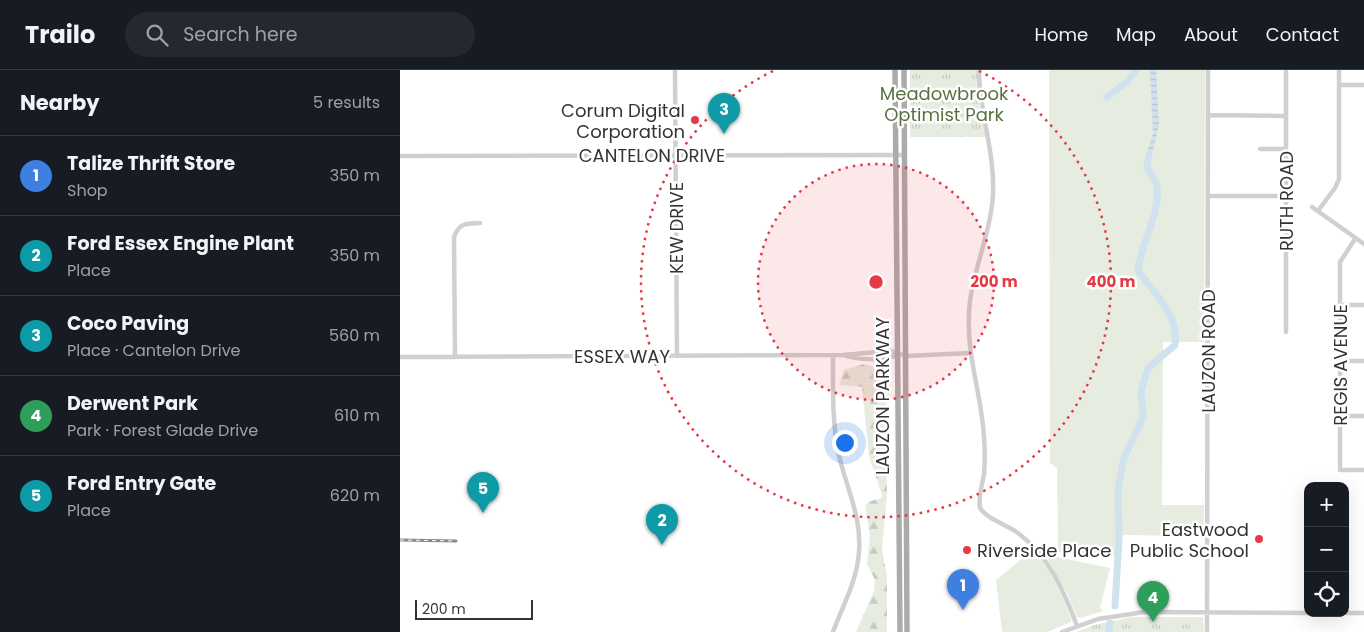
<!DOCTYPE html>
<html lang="en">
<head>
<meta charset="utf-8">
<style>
  :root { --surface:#171b24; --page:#242831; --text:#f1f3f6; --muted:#9ea1a6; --line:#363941; --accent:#e63946 }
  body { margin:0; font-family:Poppins,sans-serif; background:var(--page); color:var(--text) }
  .controls { position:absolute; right:15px; bottom:15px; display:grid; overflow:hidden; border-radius:10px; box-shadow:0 5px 20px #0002 }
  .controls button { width:45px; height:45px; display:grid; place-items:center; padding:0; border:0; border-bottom:1px solid var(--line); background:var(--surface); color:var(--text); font:25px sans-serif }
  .scale { position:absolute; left:15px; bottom:12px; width:118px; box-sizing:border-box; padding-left:5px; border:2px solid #333; border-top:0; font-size:14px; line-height:18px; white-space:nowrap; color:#333; -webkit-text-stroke:4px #fff; paint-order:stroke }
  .you { position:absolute; left:444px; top:372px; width:18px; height:18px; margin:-12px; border:4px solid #fff; border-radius:50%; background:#1a73e8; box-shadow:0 0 0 8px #1a73e833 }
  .badge { display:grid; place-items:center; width:32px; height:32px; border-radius:50%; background:var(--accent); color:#fff; font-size:16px; font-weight:700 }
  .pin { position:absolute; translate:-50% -41px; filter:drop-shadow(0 1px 2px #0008) }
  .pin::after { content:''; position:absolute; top:26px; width:18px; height:15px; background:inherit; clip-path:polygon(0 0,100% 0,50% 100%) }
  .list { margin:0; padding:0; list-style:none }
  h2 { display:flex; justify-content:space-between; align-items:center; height:65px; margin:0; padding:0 20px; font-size:21px }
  h2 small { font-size:16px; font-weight:400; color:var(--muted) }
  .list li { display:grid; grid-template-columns:32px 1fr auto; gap:15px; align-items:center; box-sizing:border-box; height:80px; padding:0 20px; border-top:1px solid var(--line) }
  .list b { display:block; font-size:19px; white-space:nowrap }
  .list p { margin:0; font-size:16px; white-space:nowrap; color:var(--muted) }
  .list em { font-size:16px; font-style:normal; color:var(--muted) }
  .icon { flex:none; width:28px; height:28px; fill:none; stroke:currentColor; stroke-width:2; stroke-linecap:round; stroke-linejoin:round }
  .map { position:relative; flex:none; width:964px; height:562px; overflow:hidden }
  header { display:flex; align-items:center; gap:30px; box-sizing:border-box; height:70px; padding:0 25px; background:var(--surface); border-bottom:1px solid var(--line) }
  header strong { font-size:24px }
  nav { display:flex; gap:28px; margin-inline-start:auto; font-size:18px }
  .search { width:350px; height:45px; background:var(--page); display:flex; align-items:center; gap:12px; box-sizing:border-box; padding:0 18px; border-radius:28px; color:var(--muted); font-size:19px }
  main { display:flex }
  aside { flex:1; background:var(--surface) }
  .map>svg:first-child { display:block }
</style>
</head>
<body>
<header>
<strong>Trailo</strong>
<div class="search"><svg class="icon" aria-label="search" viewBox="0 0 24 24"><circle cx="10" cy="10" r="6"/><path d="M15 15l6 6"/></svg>Search here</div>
<nav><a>Home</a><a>Map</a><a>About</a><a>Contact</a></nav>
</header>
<main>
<aside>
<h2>Nearby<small>5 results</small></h2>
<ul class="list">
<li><span class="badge" style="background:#3f7fe0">1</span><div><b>Talize Thrift Store</b><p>Shop</p></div><em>350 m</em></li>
<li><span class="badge" style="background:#0f9aa8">2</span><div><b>Ford Essex Engine Plant</b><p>Place</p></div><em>350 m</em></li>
<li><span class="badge" style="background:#0f9aa8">3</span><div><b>Coco Paving</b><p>Place · Cantelon Drive</p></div><em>560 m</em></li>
<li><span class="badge" style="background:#2e9e5b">4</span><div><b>Derwent Park</b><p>Park · Forest Glade Drive</p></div><em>610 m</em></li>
<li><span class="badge" style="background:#0f9aa8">5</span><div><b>Ford Entry Gate</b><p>Place</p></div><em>620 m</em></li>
</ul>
</aside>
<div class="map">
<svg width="964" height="562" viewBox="0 0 964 562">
  <defs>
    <pattern id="forest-firs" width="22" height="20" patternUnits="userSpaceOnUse" patternTransform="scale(1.25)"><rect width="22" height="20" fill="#e6ecdf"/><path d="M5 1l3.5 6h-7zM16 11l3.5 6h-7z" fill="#c6cbc0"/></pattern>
    <pattern id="park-tufts" width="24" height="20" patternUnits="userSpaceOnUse" patternTransform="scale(1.25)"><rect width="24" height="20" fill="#e6ecdf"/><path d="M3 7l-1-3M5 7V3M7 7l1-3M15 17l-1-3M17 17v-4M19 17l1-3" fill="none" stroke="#c6cbc0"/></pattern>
    <pattern id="water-rules" width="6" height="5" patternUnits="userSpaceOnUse" patternTransform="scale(1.25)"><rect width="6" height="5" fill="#cfe2ee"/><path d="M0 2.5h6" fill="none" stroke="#b2c2cd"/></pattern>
  </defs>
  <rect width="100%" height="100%" fill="#fff"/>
  <path fill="#e6ecdf" d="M649 0H805L804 272H763L762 435H804L803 466 719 465 718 486 661 483 658 480 657 398 650 393Z
    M630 482 636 483C653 503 662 525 671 549V552L647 562H602L596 510Z
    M654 482 657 487 710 498 700 538 703 541 681 548 677 547 667 523 647 488Z"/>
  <path fill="url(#forest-firs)" d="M464 294 483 299 486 305 487 423 482 480 487 506V562H456L474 521 475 510 467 494 470 466 465 436 468 432 481 428 482 425 469 386 462 317 439 315 444 300Z"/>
  <path fill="url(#park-tufts)" d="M510 0H578L579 35 586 67H510Z
    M731 547H803L804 562H676L694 555Z"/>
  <path fill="url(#water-rules)" d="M750 0H756L759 55 750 93H744L753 63Z"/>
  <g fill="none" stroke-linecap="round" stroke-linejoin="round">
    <path stroke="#cfe2ee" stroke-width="7" d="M707 27 727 12 736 0
      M715 536 719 469 718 420 724 388 743 347 741 321 748 298 775 275C779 244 754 224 738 200 741 173 760 146 757 117 756 111 750 102 747 97L749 85
      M709 562 710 553"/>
    <path stroke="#d0d0d0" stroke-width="4.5" d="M275 0 277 286
      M579 0C579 42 595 81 593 124 591 161 575 195 570 231 564 283 581 318 584 367 585 379 585 392 584 404 582 416 578 427 580 438 588 450 606 454 618 463 649 486 664 521 677 556
      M886 0V262
      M939 15H964
      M808 45 886 46
      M860 79H886
      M0 86 505 85
      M808 126H886
      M912 137 964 174
      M918 141 935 118 939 109V0
      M955 169 940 192V400H964
      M940 235H964
      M433 285C433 317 432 349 438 381 445 415 462 446 459 482 457 511 443 535 433 562
      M443 285C457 290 484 291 498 285
      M0 287 443 285 490 281 506 286 570 283
      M55 287 54 167C59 153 67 153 80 153
      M940 291H964
      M940 346H964
      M945 543H964
      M662 562 698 549 744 542 908 543
      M807 562 808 0"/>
    <path stroke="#ababab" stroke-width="5.5" d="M495 0 500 562
      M504 0 507 562"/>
    <defs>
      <path id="rail" d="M0 470 56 471"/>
    </defs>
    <use href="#rail" stroke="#888" stroke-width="3"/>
    <use href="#rail" stroke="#fff" stroke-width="1" stroke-dasharray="4" stroke-linecap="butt"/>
  </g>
  <circle cx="476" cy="212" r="118" fill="#e63946" fill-opacity=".12"/>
  <g fill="none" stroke="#e63946" stroke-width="2.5" stroke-dasharray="2.5 5">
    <circle cx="476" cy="212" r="118"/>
    <path d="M579 1A235 235 0 1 1 373 1"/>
  </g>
  <g fill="#e63946" stroke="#fff" stroke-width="2">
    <circle cx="295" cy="50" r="5"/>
    <circle cx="859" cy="469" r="5"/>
    <circle cx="567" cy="480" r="5"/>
  </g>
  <g text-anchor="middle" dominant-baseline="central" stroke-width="5" stroke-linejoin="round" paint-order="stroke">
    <g font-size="18" fill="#56703f" stroke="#fff">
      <text x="544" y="23">Meadowbrook<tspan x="544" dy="21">Optimist Park</tspan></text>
    </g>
    <g font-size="18" fill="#333" stroke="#fff" text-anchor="end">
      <text x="285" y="40">Corum Digital<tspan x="285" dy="21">Corporation</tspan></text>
      <text x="849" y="459">Eastwood<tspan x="849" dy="21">Public School</tspan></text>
      <text x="577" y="480" text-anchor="start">Riverside Place</text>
    </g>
    <g font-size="18" fill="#333" stroke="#fff">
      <text x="252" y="85">CANTELON DRIVE</text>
      <text transform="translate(886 131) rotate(-90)">RUTH ROAD</text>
      <text transform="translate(276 158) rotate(-90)">KEW DRIVE</text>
      <text transform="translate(808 281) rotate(-90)">LAUZON ROAD</text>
      <text x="222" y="286">ESSEX WAY</text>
      <text transform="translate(940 295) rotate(-90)">REGIS AVENUE</text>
      <text transform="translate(482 326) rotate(-90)">LAUZON PARKWAY</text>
    </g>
  </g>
  <circle cx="476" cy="212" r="8" fill="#e63946" stroke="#fff" stroke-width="2.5"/>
  <g font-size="15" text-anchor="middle" font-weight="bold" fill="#e63946" stroke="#fff" stroke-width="5" stroke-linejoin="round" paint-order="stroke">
    <text x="594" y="217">200 m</text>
    <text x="711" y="217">400 m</text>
  </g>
</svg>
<div class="controls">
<button>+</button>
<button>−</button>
<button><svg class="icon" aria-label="locate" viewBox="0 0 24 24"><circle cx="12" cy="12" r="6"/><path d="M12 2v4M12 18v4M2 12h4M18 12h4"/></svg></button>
</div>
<div class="scale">200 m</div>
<div class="you"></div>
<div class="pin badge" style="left:563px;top:540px;background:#3f7fe0">1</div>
<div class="pin badge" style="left:262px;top:475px;background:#0f9aa8">2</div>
<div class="pin badge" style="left:324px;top:64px;background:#0f9aa8">3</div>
<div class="pin badge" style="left:753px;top:552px;background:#2e9e5b">4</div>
<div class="pin badge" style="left:83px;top:443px;background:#0f9aa8">5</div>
</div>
</main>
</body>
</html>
